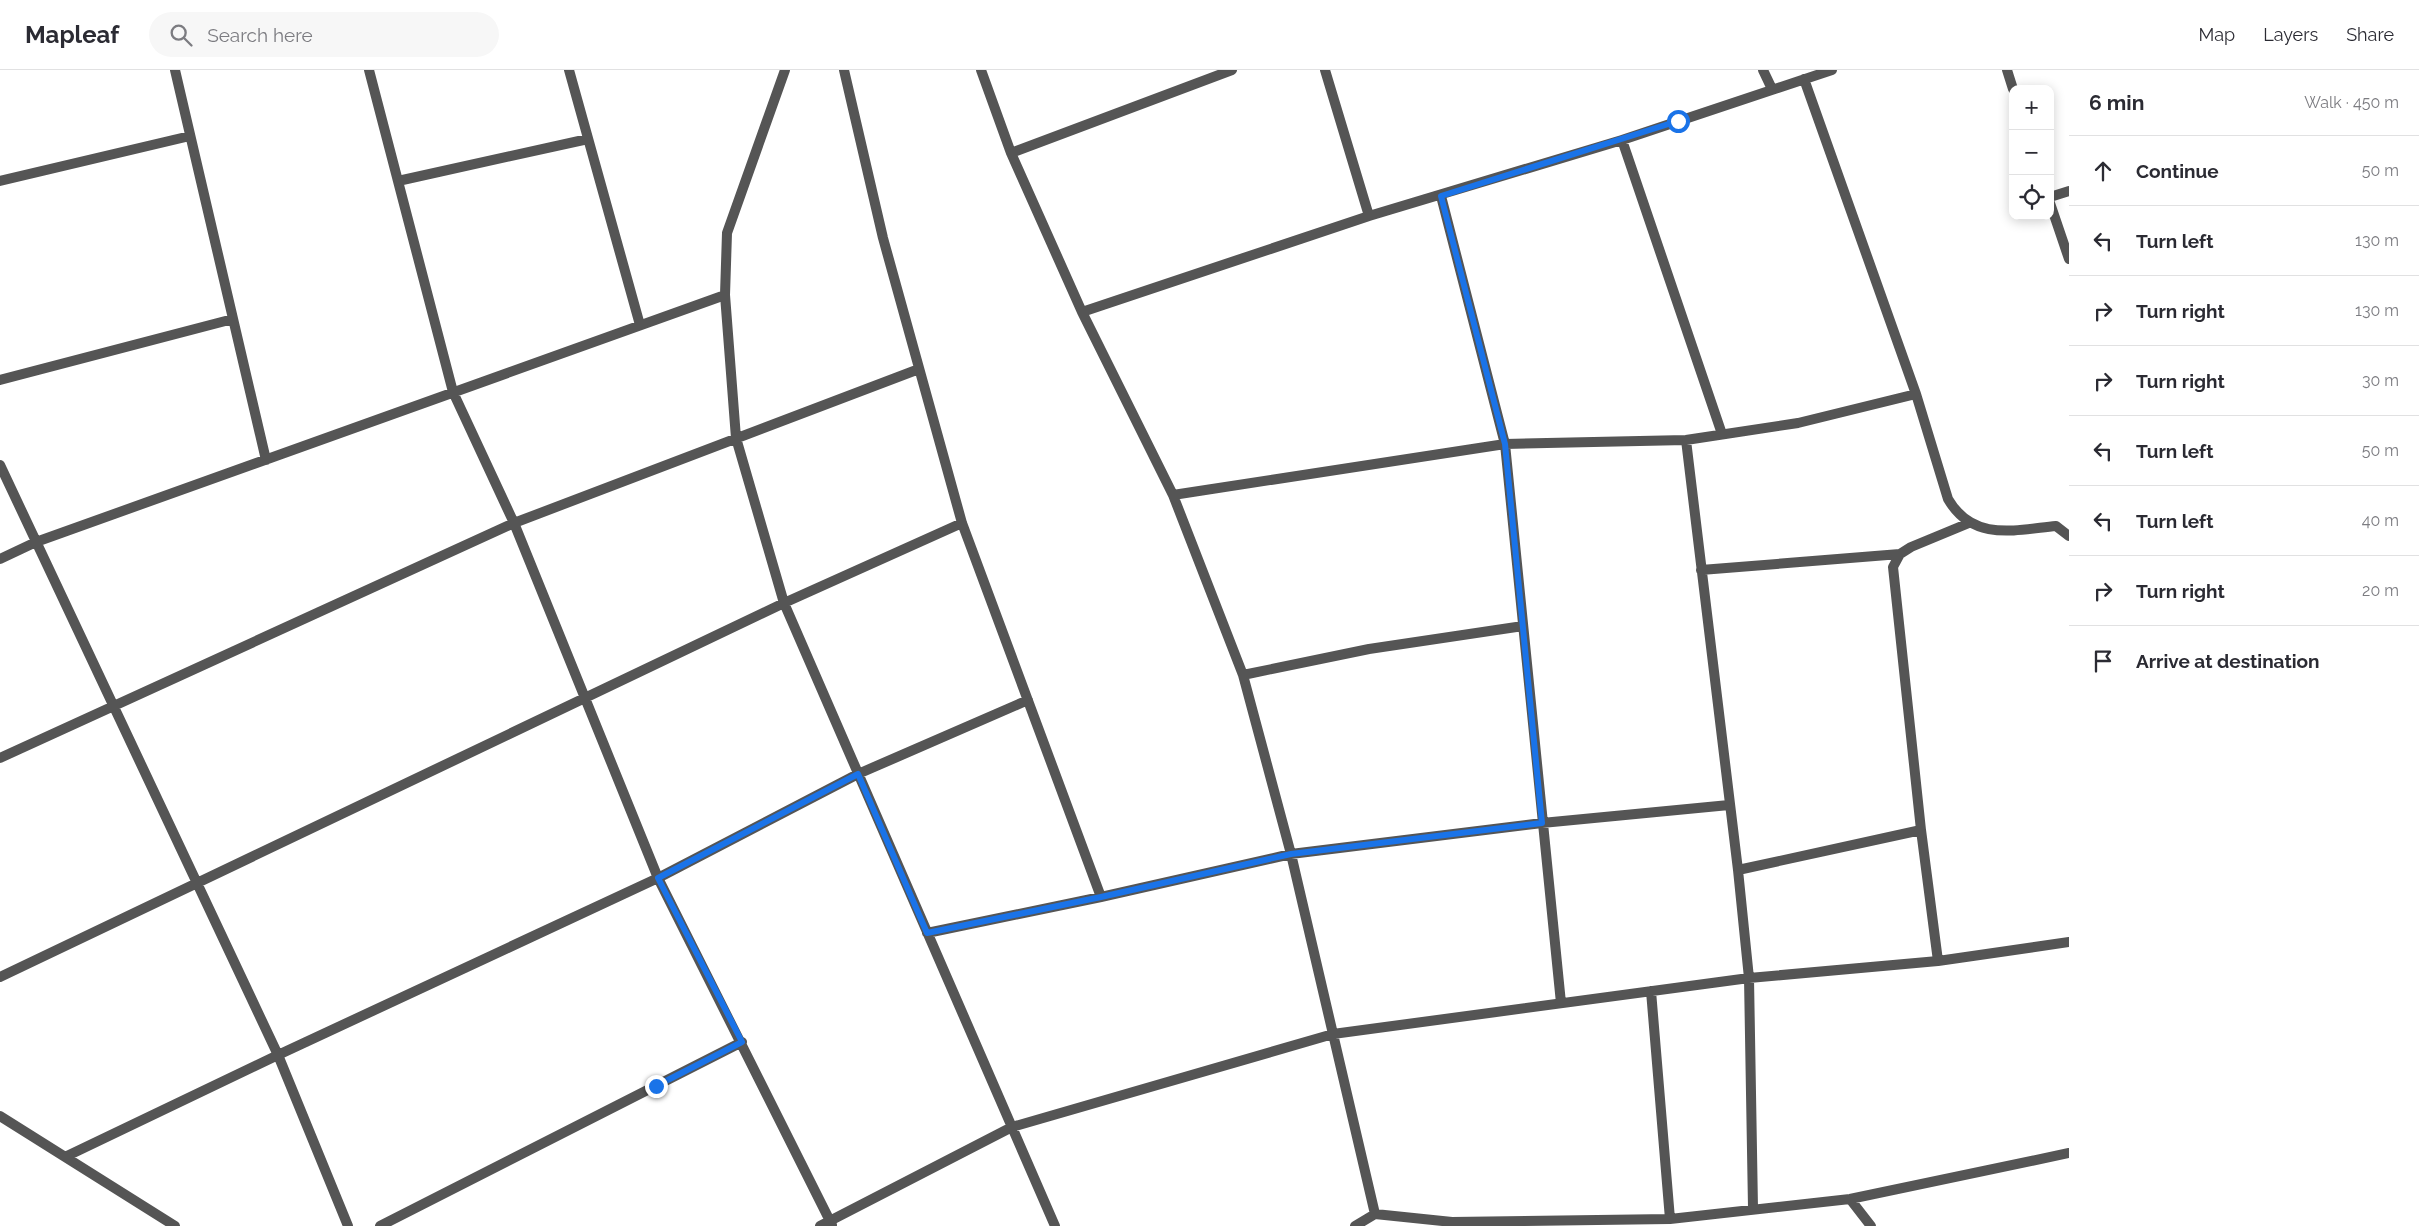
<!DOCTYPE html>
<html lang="en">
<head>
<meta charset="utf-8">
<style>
  :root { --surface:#fff; --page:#f7f7f7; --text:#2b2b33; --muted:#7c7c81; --line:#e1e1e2 }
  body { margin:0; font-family:Raleway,sans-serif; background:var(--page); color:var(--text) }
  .controls { position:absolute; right:15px; top:15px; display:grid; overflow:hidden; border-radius:10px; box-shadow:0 2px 12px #0003 }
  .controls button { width:45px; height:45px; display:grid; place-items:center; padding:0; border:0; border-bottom:1px solid var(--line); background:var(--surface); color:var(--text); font:25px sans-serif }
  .stop { position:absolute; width:15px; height:15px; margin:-11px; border:4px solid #1a73e8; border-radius:50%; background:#fff }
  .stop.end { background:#1a73e8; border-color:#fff; box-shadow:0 1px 5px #0008 }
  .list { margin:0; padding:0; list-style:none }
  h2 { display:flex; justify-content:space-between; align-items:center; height:65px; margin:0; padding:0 20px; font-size:21px }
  h2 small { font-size:16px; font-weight:400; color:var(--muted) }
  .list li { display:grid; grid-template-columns:32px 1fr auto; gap:15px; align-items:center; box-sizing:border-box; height:70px; padding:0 20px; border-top:1px solid var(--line) }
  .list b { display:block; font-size:19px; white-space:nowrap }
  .list em { font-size:16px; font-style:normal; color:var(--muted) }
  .icon { flex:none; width:28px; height:28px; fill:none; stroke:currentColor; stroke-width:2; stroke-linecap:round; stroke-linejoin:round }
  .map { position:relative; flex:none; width:2069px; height:1156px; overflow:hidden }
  header { display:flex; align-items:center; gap:30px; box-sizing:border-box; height:70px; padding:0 25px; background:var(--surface); border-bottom:1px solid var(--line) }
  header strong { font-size:24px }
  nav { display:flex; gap:28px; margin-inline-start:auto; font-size:18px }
  .search { width:350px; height:45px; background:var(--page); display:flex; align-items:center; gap:12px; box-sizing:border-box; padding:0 18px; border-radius:28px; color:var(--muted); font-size:19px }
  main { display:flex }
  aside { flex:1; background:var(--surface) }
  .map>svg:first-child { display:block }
</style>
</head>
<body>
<header>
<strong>Mapleaf</strong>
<div class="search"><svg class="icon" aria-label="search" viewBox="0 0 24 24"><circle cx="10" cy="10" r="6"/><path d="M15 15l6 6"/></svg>Search here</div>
<nav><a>Map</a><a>Layers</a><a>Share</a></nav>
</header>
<main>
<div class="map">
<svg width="2069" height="1156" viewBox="0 0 2069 1156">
  <rect width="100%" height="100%" fill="#fff"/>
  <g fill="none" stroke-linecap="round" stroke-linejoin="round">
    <path stroke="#555" stroke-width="10" d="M175 0 266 390
      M369 0 453 322 514 453 658 808 832 1155
      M569 0 640 255
      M785 0 727 163 725 225 736 368 784 533 1055 1156
      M844 0 883 168 962 453 1101 827
      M981 0 1011 83 1082 242 1173 425 1243 605 1291 784 1375 1144
      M1325 0 1369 146
      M1763 0 1772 19
      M2007 0 2013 19
      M1804 9 1916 324 1948 429C1973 472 2015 460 2056 456L2069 466
      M1622 70 1722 364
      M1011 83 1232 0
      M0 111 190 66
      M398 111 588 69
      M1441 126 1505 374 1561 933
      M2050 127 2069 121
      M2050 133 2069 189
      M1082 242 1369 146 1622 70 1832 0
      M0 310 233 249
      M1686 370 1738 800 1749 908 1753 1138
      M0 395 278 985 348 1156
      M1173 425 1505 374 1686 370 1798 353 1916 324
      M0 489 36 472 725 225
      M1701 500 1900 484
      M1243 605 1369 579 1523 556
      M0 688 514 453 919 299
      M1738 800 1921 760
      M927 863 1101 827 1291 784 1542 753 1729 735
      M1938 891 1921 760 1893 497 1900 484 1911 477 1969 453
      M0 907 784 533 962 453
      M1651 921 1670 1149
      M0 1046 175 1156
      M67 1086 278 985 658 808 858 704 1028 630
      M1850 1129 1871 1156
      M380 1156 742 972
      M820 1156 1012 1057 1333 964 1749 908 1938 891 2069 872
      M1355 1156 1375 1144 1452 1152 1670 1149 1850 1129 2069 1083"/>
  </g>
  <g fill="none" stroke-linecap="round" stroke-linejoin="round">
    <path stroke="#1a73e8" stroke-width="6" d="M656 1016 742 972 658 808 858 704 927 863 1101 827 1291 784 1542 753 1505 374 1441 126 1678 51"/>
  </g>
</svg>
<div class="controls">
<button>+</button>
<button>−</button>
<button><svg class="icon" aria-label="locate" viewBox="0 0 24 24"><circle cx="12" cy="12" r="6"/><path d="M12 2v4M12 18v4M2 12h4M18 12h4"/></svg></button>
</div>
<div class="stop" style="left:1678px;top:51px"></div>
<div class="stop end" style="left:656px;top:1016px"></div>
</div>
<aside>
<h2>6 min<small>Walk · 450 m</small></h2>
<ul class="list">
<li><svg class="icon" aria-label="ahead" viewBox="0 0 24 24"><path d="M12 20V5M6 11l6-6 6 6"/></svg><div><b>Continue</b></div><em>50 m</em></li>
<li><svg class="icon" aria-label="left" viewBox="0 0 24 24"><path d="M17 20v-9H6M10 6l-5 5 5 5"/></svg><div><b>Turn left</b></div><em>130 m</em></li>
<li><svg class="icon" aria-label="right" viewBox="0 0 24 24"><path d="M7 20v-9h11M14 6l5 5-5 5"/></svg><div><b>Turn right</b></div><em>130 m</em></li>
<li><svg class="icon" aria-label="right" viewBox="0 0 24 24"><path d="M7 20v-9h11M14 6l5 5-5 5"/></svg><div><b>Turn right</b></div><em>30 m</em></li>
<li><svg class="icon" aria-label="left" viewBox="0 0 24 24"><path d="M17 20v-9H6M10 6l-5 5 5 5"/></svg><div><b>Turn left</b></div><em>50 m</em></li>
<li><svg class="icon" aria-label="left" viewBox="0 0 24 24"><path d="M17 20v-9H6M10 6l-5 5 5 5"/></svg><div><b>Turn left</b></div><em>40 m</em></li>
<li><svg class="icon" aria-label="right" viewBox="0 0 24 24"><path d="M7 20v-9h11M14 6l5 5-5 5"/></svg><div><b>Turn right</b></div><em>20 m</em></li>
<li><svg class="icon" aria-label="arrive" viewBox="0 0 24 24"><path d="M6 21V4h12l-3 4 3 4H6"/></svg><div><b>Arrive at destination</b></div></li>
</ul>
</aside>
</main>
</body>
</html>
